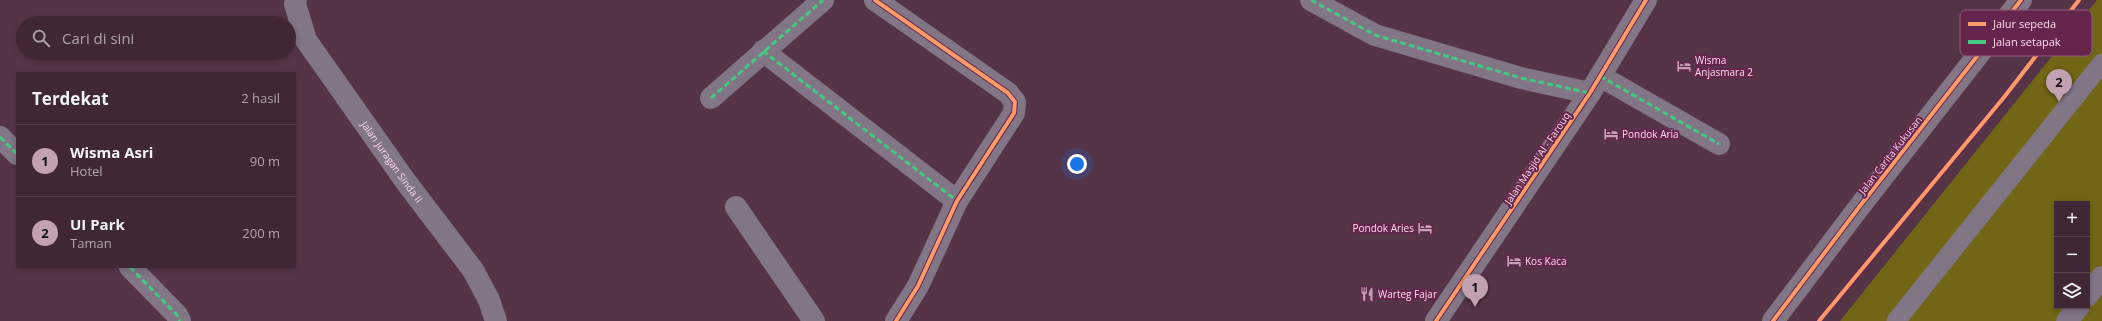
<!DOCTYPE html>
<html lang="id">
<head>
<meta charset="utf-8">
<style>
  :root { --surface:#402736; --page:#4b3342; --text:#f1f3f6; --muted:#aea5ad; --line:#594451; --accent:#c1a1b2 }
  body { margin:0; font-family:"Open Sans",sans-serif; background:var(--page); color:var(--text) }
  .controls { position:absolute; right:12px; bottom:12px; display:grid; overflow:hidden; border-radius:0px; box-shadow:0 2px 6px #0003 }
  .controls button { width:36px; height:36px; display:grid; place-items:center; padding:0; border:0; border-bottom:1px solid var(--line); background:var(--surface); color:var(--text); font:20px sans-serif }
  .you { position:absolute; left:1077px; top:164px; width:14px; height:14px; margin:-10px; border:3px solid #fff; border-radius:50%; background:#1a73e8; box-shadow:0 0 0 6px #1a73e833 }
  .badge { display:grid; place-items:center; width:26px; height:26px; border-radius:50%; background:var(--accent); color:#111; font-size:13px; font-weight:700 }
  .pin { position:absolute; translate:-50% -33px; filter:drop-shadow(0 1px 2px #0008) }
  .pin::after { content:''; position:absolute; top:21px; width:14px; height:12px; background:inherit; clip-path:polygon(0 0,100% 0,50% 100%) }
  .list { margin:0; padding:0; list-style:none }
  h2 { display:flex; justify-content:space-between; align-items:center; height:52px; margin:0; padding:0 16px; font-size:17px }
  h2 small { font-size:13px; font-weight:400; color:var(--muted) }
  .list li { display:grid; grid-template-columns:26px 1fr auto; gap:12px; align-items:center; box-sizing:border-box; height:72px; padding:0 16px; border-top:1px solid var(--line) }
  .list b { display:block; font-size:15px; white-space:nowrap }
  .list p { margin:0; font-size:13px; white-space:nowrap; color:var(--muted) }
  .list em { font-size:13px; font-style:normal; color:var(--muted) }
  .icon { flex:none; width:22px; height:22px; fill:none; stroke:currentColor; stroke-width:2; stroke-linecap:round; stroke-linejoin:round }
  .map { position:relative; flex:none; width:2102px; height:321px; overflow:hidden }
  .search { position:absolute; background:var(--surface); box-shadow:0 2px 6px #0003; left:16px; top:16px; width:280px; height:44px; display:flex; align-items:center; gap:10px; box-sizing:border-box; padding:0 14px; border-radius:22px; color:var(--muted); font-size:15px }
  .panel { position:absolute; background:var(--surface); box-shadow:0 2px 6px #0003; left:16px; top:72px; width:280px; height:196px; border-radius:0px }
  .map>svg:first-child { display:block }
</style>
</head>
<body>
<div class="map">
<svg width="2102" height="321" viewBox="0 0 2102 321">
  <rect width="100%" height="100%" fill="#563448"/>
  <path fill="#706616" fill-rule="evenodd" d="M2097 0H2102V321H1840ZM2057 204H2087V306H2057Z"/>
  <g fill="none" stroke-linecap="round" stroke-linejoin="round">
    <path stroke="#817586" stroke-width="19" d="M1896 321 2102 63"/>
    <g stroke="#817586" stroke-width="22">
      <path id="s1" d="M296 0 295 4 306 40 406 182 473 270 489 300 496 321"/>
      <path d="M875 0 1008 93 1015 102 1014 113 957 201 918 286 896 321"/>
      <path d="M1311 0 1375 35 1521 78 1590 93"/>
      <path d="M763 51 957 201"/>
      <path d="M1600 76 1719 144"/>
      <path d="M711 98 823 0"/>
      <path d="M0 137 17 154"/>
      <path d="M736 207 814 321"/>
      <path d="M130 267 177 315 180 321"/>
      <path d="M2087 296 2102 277"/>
      <path d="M1436 321 1590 93 1646 0"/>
      <path d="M1773 321 1860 206 2021 0"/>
      <path d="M2067 321 2079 306"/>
    </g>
    <path stroke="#46c982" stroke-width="3" stroke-dasharray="6 3" stroke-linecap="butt" d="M1311 0 1375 35 1521 78 1590 93
      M763 51 957 201
      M1600 76 1719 144
      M711 98 823 0
      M0 137 17 154
      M130 267 177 315 180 321"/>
    <defs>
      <path id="cycleway" d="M875 0 1008 93 1015 102 1014 113 957 201 918 286 896 321
        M1436 321 1590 93 1646 0
        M1773 321 1860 206 2021 0
        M1819 321 2005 96 2079 0"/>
    </defs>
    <use href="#cycleway" stroke="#65254c" stroke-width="6"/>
    <use href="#cycleway" stroke="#fa9b69" stroke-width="4"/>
  </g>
  <defs>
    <symbol id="hotel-bare" viewBox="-9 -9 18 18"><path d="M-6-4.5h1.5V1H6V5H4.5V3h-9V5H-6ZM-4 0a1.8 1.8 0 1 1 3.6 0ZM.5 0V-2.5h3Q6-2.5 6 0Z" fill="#c1a1b2" stroke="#65254c" stroke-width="2.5" paint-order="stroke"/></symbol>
    <symbol id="restaurant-bare" viewBox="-9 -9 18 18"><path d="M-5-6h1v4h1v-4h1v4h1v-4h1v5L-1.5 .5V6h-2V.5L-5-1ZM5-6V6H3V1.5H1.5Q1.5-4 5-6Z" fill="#c1a1b2" stroke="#65254c" stroke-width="2.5" paint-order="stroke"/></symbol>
  </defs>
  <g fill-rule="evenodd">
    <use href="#hotel-bare" x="1674" y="56" width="20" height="20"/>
    <use href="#hotel-bare" x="1601" y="124" width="20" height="20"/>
    <use href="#hotel-bare" x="1415" y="218" width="20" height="20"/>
    <use href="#hotel-bare" x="1504" y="251" width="20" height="20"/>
    <use href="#restaurant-bare" x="1357" y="284" width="20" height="20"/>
  </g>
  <g text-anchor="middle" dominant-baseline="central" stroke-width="4" stroke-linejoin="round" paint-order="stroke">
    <g font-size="10" fill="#fbdbeb" stroke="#65254c" text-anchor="start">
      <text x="1695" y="60">Wisma<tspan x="1695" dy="12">Anjasmara 2</tspan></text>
      <text x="1622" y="134">Pondok Aria</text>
      <text x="1414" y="228" text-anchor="end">Pondok Aries</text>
      <text x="1525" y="261">Kos Kaca</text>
      <text x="1378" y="294">Warteg Fajar</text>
    </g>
    <g font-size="10" fill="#fbdbeb" stroke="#65254c">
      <text transform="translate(1890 155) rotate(-52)">Jalan Carita Kukusan</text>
      <text transform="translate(1537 158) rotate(-56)">Jalan Masjid Al - Farouq</text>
      <text stroke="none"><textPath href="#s1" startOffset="191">Jalan Juragan Sinda II</textPath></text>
    </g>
  </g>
  <rect x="1960" y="10" width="132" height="46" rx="6" fill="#65254c" stroke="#925c7c" stroke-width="1"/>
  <rect x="1968" y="22" width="18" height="4" fill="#fa9b69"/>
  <rect x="1968" y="40" width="18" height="4" fill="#46c982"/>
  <g font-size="11" fill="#fbdbeb">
    <text x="1993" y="28">Jalur sepeda</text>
    <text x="1993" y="46">Jalan setapak</text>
  </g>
</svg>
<div class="controls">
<button>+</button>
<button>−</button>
<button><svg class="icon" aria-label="layers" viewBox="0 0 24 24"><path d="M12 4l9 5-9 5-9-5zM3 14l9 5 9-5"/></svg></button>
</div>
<div class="you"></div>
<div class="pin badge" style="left:1475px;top:307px">1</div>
<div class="pin badge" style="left:2059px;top:102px">2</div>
<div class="search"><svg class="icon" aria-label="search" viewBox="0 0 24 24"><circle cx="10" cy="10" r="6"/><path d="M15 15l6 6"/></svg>Cari di sini</div>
<section class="panel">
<h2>Terdekat<small>2 hasil</small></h2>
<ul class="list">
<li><span class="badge">1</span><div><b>Wisma Asri</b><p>Hotel</p></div><em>90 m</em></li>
<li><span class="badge">2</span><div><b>UI Park</b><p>Taman</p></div><em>200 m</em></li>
</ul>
</section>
</div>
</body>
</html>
